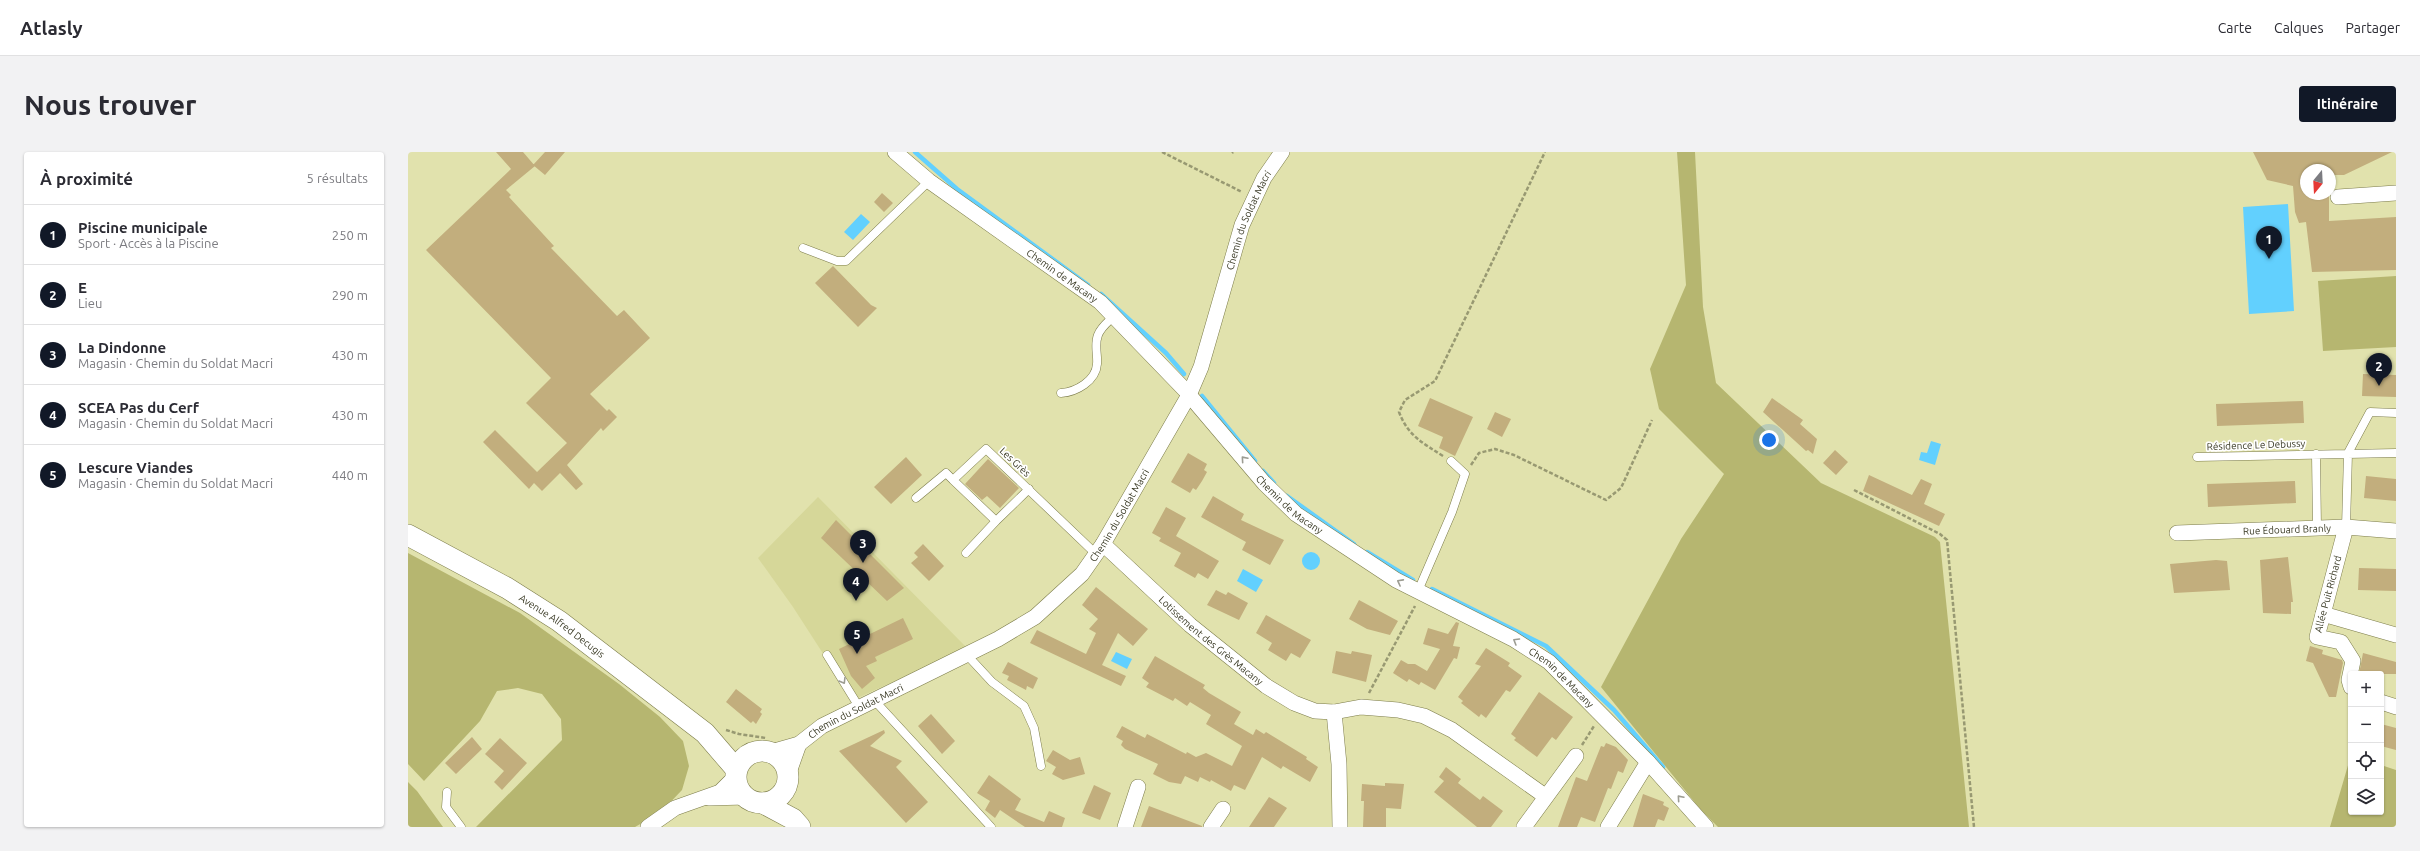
<!DOCTYPE html>
<html lang="fr">
<head>
<meta charset="utf-8">
<style>
  :root { --surface:#fff; --page:#f2f2f3; --text:#2b2b33; --muted:#7c7c81; --line:#e1e1e2; --accent:#111827 }
  body { margin:0; font-family:Ubuntu,sans-serif; background:var(--page); color:var(--text) }
  .controls { position:absolute; right:12px; bottom:12px; display:grid; overflow:hidden; border-radius:4px; box-shadow:0 1px 3px #0004 }
  .controls button { width:36px; height:36px; display:grid; place-items:center; padding:0; border:0; border-bottom:1px solid var(--line); background:var(--surface); color:var(--text); font:20px sans-serif }
  .compass { position:absolute; left:1892px; top:12px; width:36px; height:36px; border-radius:50%; background:var(--surface); box-shadow:0 1px 3px #0004; rotate:198deg }
  .you { position:absolute; left:1361px; top:288px; width:14px; height:14px; margin:-10px; border:3px solid #fff; border-radius:50%; background:#1a73e8; box-shadow:0 0 0 6px #1a73e833 }
  .badge { display:grid; place-items:center; width:26px; height:26px; border-radius:50%; background:var(--accent); color:#fff; font-size:13px; font-weight:700 }
  .pin { position:absolute; translate:-50% -33px; filter:drop-shadow(0 1px 2px #0008) }
  .pin::after { content:''; position:absolute; top:21px; width:14px; height:12px; background:inherit; clip-path:polygon(0 0,100% 0,50% 100%) }
  .list { margin:0; padding:0; list-style:none }
  h2 { display:flex; justify-content:space-between; align-items:center; height:52px; margin:0; padding:0 16px; font-size:17px }
  h2 small { font-size:13px; font-weight:400; color:var(--muted) }
  .list li { display:grid; grid-template-columns:26px 1fr auto; gap:12px; align-items:center; box-sizing:border-box; height:60px; padding:0 16px; border-top:1px solid var(--line) }
  .list b { display:block; font-size:15px; white-space:nowrap }
  .list p { margin:0; font-size:13px; white-space:nowrap; color:var(--muted) }
  .list em { font-size:13px; font-style:normal; color:var(--muted) }
  .icon { flex:none; width:22px; height:22px; fill:none; stroke:currentColor; stroke-width:2; stroke-linecap:round; stroke-linejoin:round }
  .map { position:relative; flex:none; width:1988px; height:675px; overflow:hidden; border-radius:4px }
  header { display:flex; align-items:center; gap:24px; box-sizing:border-box; height:56px; padding:0 20px; background:var(--surface); border-bottom:1px solid var(--line) }
  header strong { font-size:19px }
  nav { display:flex; gap:22px; margin-inline-start:auto; font-size:14px }
  .intro { display:flex; align-items:center; justify-content:space-between; box-sizing:border-box; height:96px; padding:0 24px }
  h1 { margin:0; font-size:28px }
  .button { padding:10px 18px; border-radius:4px; background:var(--accent); color:#fff; font-size:14px; font-weight:700 }
  main { display:flex; gap:24px; padding:0 24px }
  aside { flex:1; background:var(--surface); border-radius:4px; box-shadow:0 1px 3px #0004 }
  .map>svg:first-child { display:block }
</style>
</head>
<body>
<header>
<strong>Atlasly</strong>
<nav><a>Carte</a><a>Calques</a><a>Partager</a></nav>
</header>
<div class="intro"><h1>Nous trouver</h1><a class="button">Itinéraire</a></div>
<main>
<aside>
<h2>À proximité<small>5 résultats</small></h2>
<ul class="list">
<li><span class="badge">1</span><div><b>Piscine municipale</b><p>Sport · Accès à la Piscine</p></div><em>250 m</em></li>
<li><span class="badge">2</span><div><b>E</b><p>Lieu</p></div><em>290 m</em></li>
<li><span class="badge">3</span><div><b>La Dindonne</b><p>Magasin · Chemin du Soldat Macri</p></div><em>430 m</em></li>
<li><span class="badge">4</span><div><b>SCEA Pas du Cerf</b><p>Magasin · Chemin du Soldat Macri</p></div><em>430 m</em></li>
<li><span class="badge">5</span><div><b>Lescure Viandes</b><p>Magasin · Chemin du Soldat Macri</p></div><em>440 m</em></li>
</ul>
</aside>
<div class="map">
<svg width="1988" height="675" viewBox="0 0 1988 675">
  <rect width="100%" height="100%" fill="#e1e2ad"/>
  <path fill="#d6d799" d="M410 345 559 496 445 548 385 455 350 406Z"/>
  <path fill="#b6b670" d="M1269 0H1287L1295 155 1308 231 1413 331 1527 385 1532 390 1561 675H1310L1293 658 1193 535 1273 387 1316 322 1251 257 1242 217 1278 133Z
    M1988 124V195L1915 199 1910 129Z
    M0 401 112 461 211 532 252 565 275 589 281 614 274 638 253 660 227 675H68L154 588 153 567 134 542 110 536 89 539 72 569 16 629 0 612Z
    M1943 603V660H1973V613L1988 618V675H1922Z
    M0 630 9 639 35 675H0Z"/>
  <path fill="#62d0fe" d="M1880 52 1886 159 1841 162 1835 55Z
    M453 62 462 70 445 88 436 80Z
    M1523 289 1533 292 1527 313 1511 308 1513 300 1519 301Z
    M894 409a9 9 0 1 1 18 0a9 9 0 1 1-18 0Z
    M835 417 855 428 848 440 829 429Z
    M708 500 724 507 719 517 703 509Z"/>
  <g fill="none" stroke-linecap="round" stroke-linejoin="round">
    <path stroke="#62d0fe" stroke-width="4.5" d="M507 0 549 37 680 133
      M693 142 758 201 776 222
      M794 244 847 309
      M855 319 866 331
      M879 344 946 392
      M959 400 1005 428
      M1024 437 1138 494 1206 558 1255 615"/>
  </g>
  <path fill="#c2ae7d" d="M88 0H115L127 14 98 38 103 43 101 45 146 94 143 96 209 164 216 158 242 186 182 242 199 259 201 257 209 265 195 279 193 276 159 313 175 332 168 338 152 321 134 339 126 331 121 337 75 290 87 278 129 320 159 291 118 251 143 226 18 98 103 17Z
    M137 0H157L137 23 125 13Z
    M1845 0H1984L1936 23H1922V18H1898V42H1921V69L1988 65V118L1904 120 1898 70 1891 71 1887 60 1885 34 1859 28Z
    M474 41 485 51 476 60 466 50Z
    M425 114 463 153 469 156 450 175 407 131Z
    M1955 222 1988 223V245L1954 244Z
    M1022 246 1065 265 1047 304 1031 296 1035 285 1010 274Z
    M1364 246 1395 268 1392 272 1409 287 1405 302 1400 298 1398 299 1355 260Z
    M1895 249 1896 271 1809 274 1808 252Z
    M1087 260 1103 267 1094 285 1079 277Z
    M1427 298 1440 310 1428 323 1415 311Z
    M780 301 799 312 796 318 799 320 794 329 788 338 785 336 782 341 763 330Z
    M498 305 514 323 483 352 466 335Z
    M580 307 611 336 592 356 579 344 574 348 557 332Z
    M1461 323 1504 343 1513 327 1524 332 1516 352 1537 362 1531 374 1455 339Z
    M1958 324 1988 327V349L1956 346Z
    M1887 329 1888 351 1800 355 1799 332Z
    M805 344 836 362 833 368 876 388 862 413 834 398 838 390 793 365Z
    M758 355 778 366 768 384 811 409 800 427 790 421 787 426 766 414 773 401 751 389 753 386 744 381Z
    M428 368 496 436 479 449 413 386Z
    M515 392 536 414 521 429 503 411 510 405 506 401Z
    M1880 405 1885 450H1883V462L1855 461 1852 408Z
    M1808 408 1819 409 1822 438 1766 441 1762 412Z
    M1951 416 1988 417V439L1950 438Z
    M688 435 740 477 725 494 710 481 694 513 718 524 713 534 622 491 629 478 678 502 688 481 681 477 690 467 674 453Z
    M808 438 818 443 820 440 840 451 831 468 799 453Z
    M951 448 990 469 982 483 959 477 941 467Z
    M858 463 903 488 892 506 883 501 878 509 860 498 864 491 848 481Z
    M495 466 505 487 467 505 469 509 458 514 467 526 454 537 443 524 431 497Z
    M1048 470 1051 471 1045 494 1052 495 1049 507 1046 506 1027 538 1013 530 1011 533 1001 527 999 530 985 521 993 508 1000 512H1007L1019 519 1032 497 1015 492 1020 476 1040 482Z
    M1902 494 1915 498 1914 502 1934 508 1935 511 1928 545H1921L1905 511 1898 509Z
    M1078 496 1102 511 1100 514 1114 524 1102 540 1098 538 1078 566 1073 562 1071 565 1053 551 1055 549 1050 545 1073 514 1067 512Z
    M928 499 943 502 944 499 964 503 958 530 924 521Z
    M1955 501 1988 510V522H1951Z
    M747 504 797 533 795 536 801 541 833 560 826 572 845 583 848 577 856 582 858 580 899 605 898 607 910 615 902 630 875 614 873 617 854 605 837 638 826 633 823 639 803 628 802 630 792 625 790 630 777 624 773 632 761 630 745 622 750 612 717 597 713 593 715 589 708 585 714 574 737 586 739 582 778 602 779 600 788 605 798 601 824 614 834 594 798 572 803 563 782 550 779 554 767 546 765 549 738 535 741 531 734 526Z
    M600 510 630 526 625 537 619 534 618 538 599 528 601 524 594 521Z
    M328 537 354 557 352 560 354 562 348 572 345 569 343 571 318 550Z
    M1131 540 1165 565 1148 588 1144 585 1129 605 1106 588 1108 586 1103 582Z
    M523 562 547 589 534 602 510 574Z
    M1973 572 1988 576V598L1973 594Z
    M476 578 477 581 462 594 494 609 488 615 520 650 498 671 431 599Z
    M64 585 74 597 48 622 37 611Z
    M92 586 119 611 94 638 86 630 96 619 77 602Z
    M1198 591 1208 595 1220 608 1215 621 1210 619 1203 637 1200 636 1187 670 1173 665 1169 675H1150L1168 625 1179 629 1193 594 1196 595Z
    M645 598 662 608 672 605 677 622 655 628 644 622 648 615 638 609Z
    M1038 615 1053 627 1050 631 1072 648 1075 644 1095 659 1083 675H1069L1026 640 1036 629 1031 625Z
    M581 623 613 647 607 658 636 670 641 659 657 666 654 675H617L592 658 587 666 577 658 582 649 569 641Z
    M977 631 996 632 993 657 978 656V675H955L956 649H953L954 632 977 634Z
    M686 633 703 641 692 668 674 661Z
    M1235 642 1256 650 1255 653 1261 656 1256 669 1250 667 1247 675H1225Z
    M861 645 879 656 866 675H841Z
    M741 654 794 674V675H733Z"/>
  <g fill="none" stroke-linecap="round" stroke-linejoin="round">
    <defs>
      <path id="lane" d="M395 96 429 109H438L521 29
        M653 241C668 240 688 229 689 212 690 203 686 193 690 183 693 175 700 170 706 164
        M1908 302 1909 376
        M1789 305 1988 301
        M545 328 588 369 621 337
        M508 346 538 321 545 328 578 297 688 402
        M1938 375 1940 301 1962 260 1988 261
        M558 401 588 369
        M1010 439 1044 360 1057 322 1043 309
        M419 503 451 555
        M559 503 584 530 616 554 626 576 633 614
        M466 548 583 675
        M39 640 38 655 53 675"/>
      <g id="street">
        <path id="s1" d="M487 0 521 29 692 150 777 238 856 331 888 362 988 428 1105 487 1141 510 1240 610 1298 675"/>
        <path d="M1930 45 1988 41"/>
        <path d="M1938 375 1909 485 1933 490 1945 509 1941 528 1943 535"/>
        <path id="s2" d="M1769 381 1938 375 1988 379"/>
        <path id="s3" d="M695 392 782 473 858 534 886 551 907 559 926 560 953 555 990 558 1016 564 1044 578 1137 644"/>
        <path d="M1915 462 1988 483"/>
        <path d="M1973 550 1988 555"/>
        <path d="M926 560 931 612 932 675"/>
        <path id="s4" d="M363 600 391 592 414 574 590 487 627 465 674 422 695 392 781 243 793 215 834 73 856 26 874 0"/>
        <path d="M380 623 391 592"/>
        <path d="M301 646 337 645"/>
        <path d="M240 675 267 656 312 640 327 625"/>
        <path d="M717 675 730 635"/>
        <path d="M803 675 815 657"/>
        <path d="M1116 675 1168 604"/>
        <path d="M1200 675 1240 610"/>
      </g>
      <g id="secondary">
        <path id="s5" d="M0 383 99 436 151 469 297 581 328 617"/>
        <circle cx="354" cy="625" r="26"/>
        <path d="M355 651 385 667 392 675"/>
      </g>
    </defs>
    <use href="#lane" stroke="#7c7c4a" stroke-width="9"/>
    <use href="#street" stroke="#7c7c4a" stroke-width="16"/>
    <use href="#secondary" stroke="#7c7c4a" stroke-width="22"/>
    <path stroke="#989972" stroke-width="2.5" stroke-dasharray="4 2" stroke-linecap="butt" d="M754 0 834 40
      M824 1 825 0
      M1035 304C1015 291 1000 284 991 260L997 248 1027 229 1137 0
      M1063 313 1071 301 1087 297 1106 303 1198 348 1213 336 1244 268
      M1446 338 1532 382 1539 388 1566 675
      M961 541 1007 454
      M318 578 331 582 358 586
      M1174 593 1186 574"/>
    <use href="#lane" stroke="#fff" stroke-width="8"/>
    <use href="#street" stroke="#fff" stroke-width="15"/>
    <use href="#secondary" stroke="#fff" stroke-width="21"/>
  </g>
  <defs><path id="oneway-chevron" d="M-2-3.5L2.5 0L-2 3.5" fill="none" stroke-width="1.6" stroke-linecap="round" stroke-linejoin="round"/></defs>
  <g stroke="#9c9c92">
    <use href="#oneway-chevron" transform="translate(836 307) rotate(-131)"/>
    <use href="#oneway-chevron" transform="translate(992 430) rotate(-152)"/>
    <use href="#oneway-chevron" transform="translate(1108 489) rotate(-149)"/>
    <use href="#oneway-chevron" transform="translate(435 529) rotate(59)"/>
    <use href="#oneway-chevron" transform="translate(1272 646) rotate(-131)"/>
  </g>
  <g text-anchor="middle" dominant-baseline="central" stroke-width="3.5" stroke-linejoin="round" paint-order="stroke">
    <g font-size="10" fill="#393924" stroke="#fff">
      <text stroke="none"><textPath href="#s4" startOffset="755">Chemin du Soldat Macri</textPath></text>
      <text stroke="none"><textPath href="#s1" startOffset="208">Chemin de Macany</textPath></text>
      <text transform="translate(1848 293) rotate(-2)">Résidence Le Debussy</text>
      <text transform="translate(607 310) rotate(43)">Les Grès</text>
      <text stroke="none"><textPath href="#s1" startOffset="532">Chemin de Macany</textPath></text>
      <text stroke="none"><textPath href="#s4" startOffset="431">Chemin du Soldat Macri</textPath></text>
      <text stroke="none"><textPath href="#s2" startOffset="110">Rue Édouard Branly</textPath></text>
      <text transform="translate(1920 442) rotate(-75)">Allée Puit Richard</text>
      <text stroke="none"><textPath href="#s5" startOffset="179">Avenue Alfred Decugis</textPath></text>
      <text stroke="none"><textPath href="#s3" startOffset="145">Lotissement des Grès Macany</textPath></text>
      <text stroke="none"><textPath href="#s1" startOffset="856">Chemin de Macany</textPath></text>
      <text stroke="none"><textPath href="#s4" startOffset="95">Chemin du Soldat Macri</textPath></text>
    </g>
  </g>
</svg>
<div class="controls">
<button>+</button>
<button>−</button>
<button><svg class="icon" aria-label="locate" viewBox="0 0 24 24"><circle cx="12" cy="12" r="6"/><path d="M12 2v4M12 18v4M2 12h4M18 12h4"/></svg></button>
<button><svg class="icon" aria-label="layers" viewBox="0 0 24 24"><path d="M12 4l9 5-9 5-9-5zM3 14l9 5 9-5"/></svg></button>
</div>
<svg class="compass" viewBox="-18 -18 36 36"><path d="M0-13l5 13h-10z" fill="#e53935"/><path d="M0 13l5-13h-10z" fill="#7c7c81"/></svg>
<div class="you"></div>
<div class="pin badge" style="left:1861px;top:107px">1</div>
<div class="pin badge" style="left:1971px;top:234px">2</div>
<div class="pin badge" style="left:455px;top:411px">3</div>
<div class="pin badge" style="left:448px;top:449px">4</div>
<div class="pin badge" style="left:449px;top:502px">5</div>
</div>
</main>
</body>
</html>
